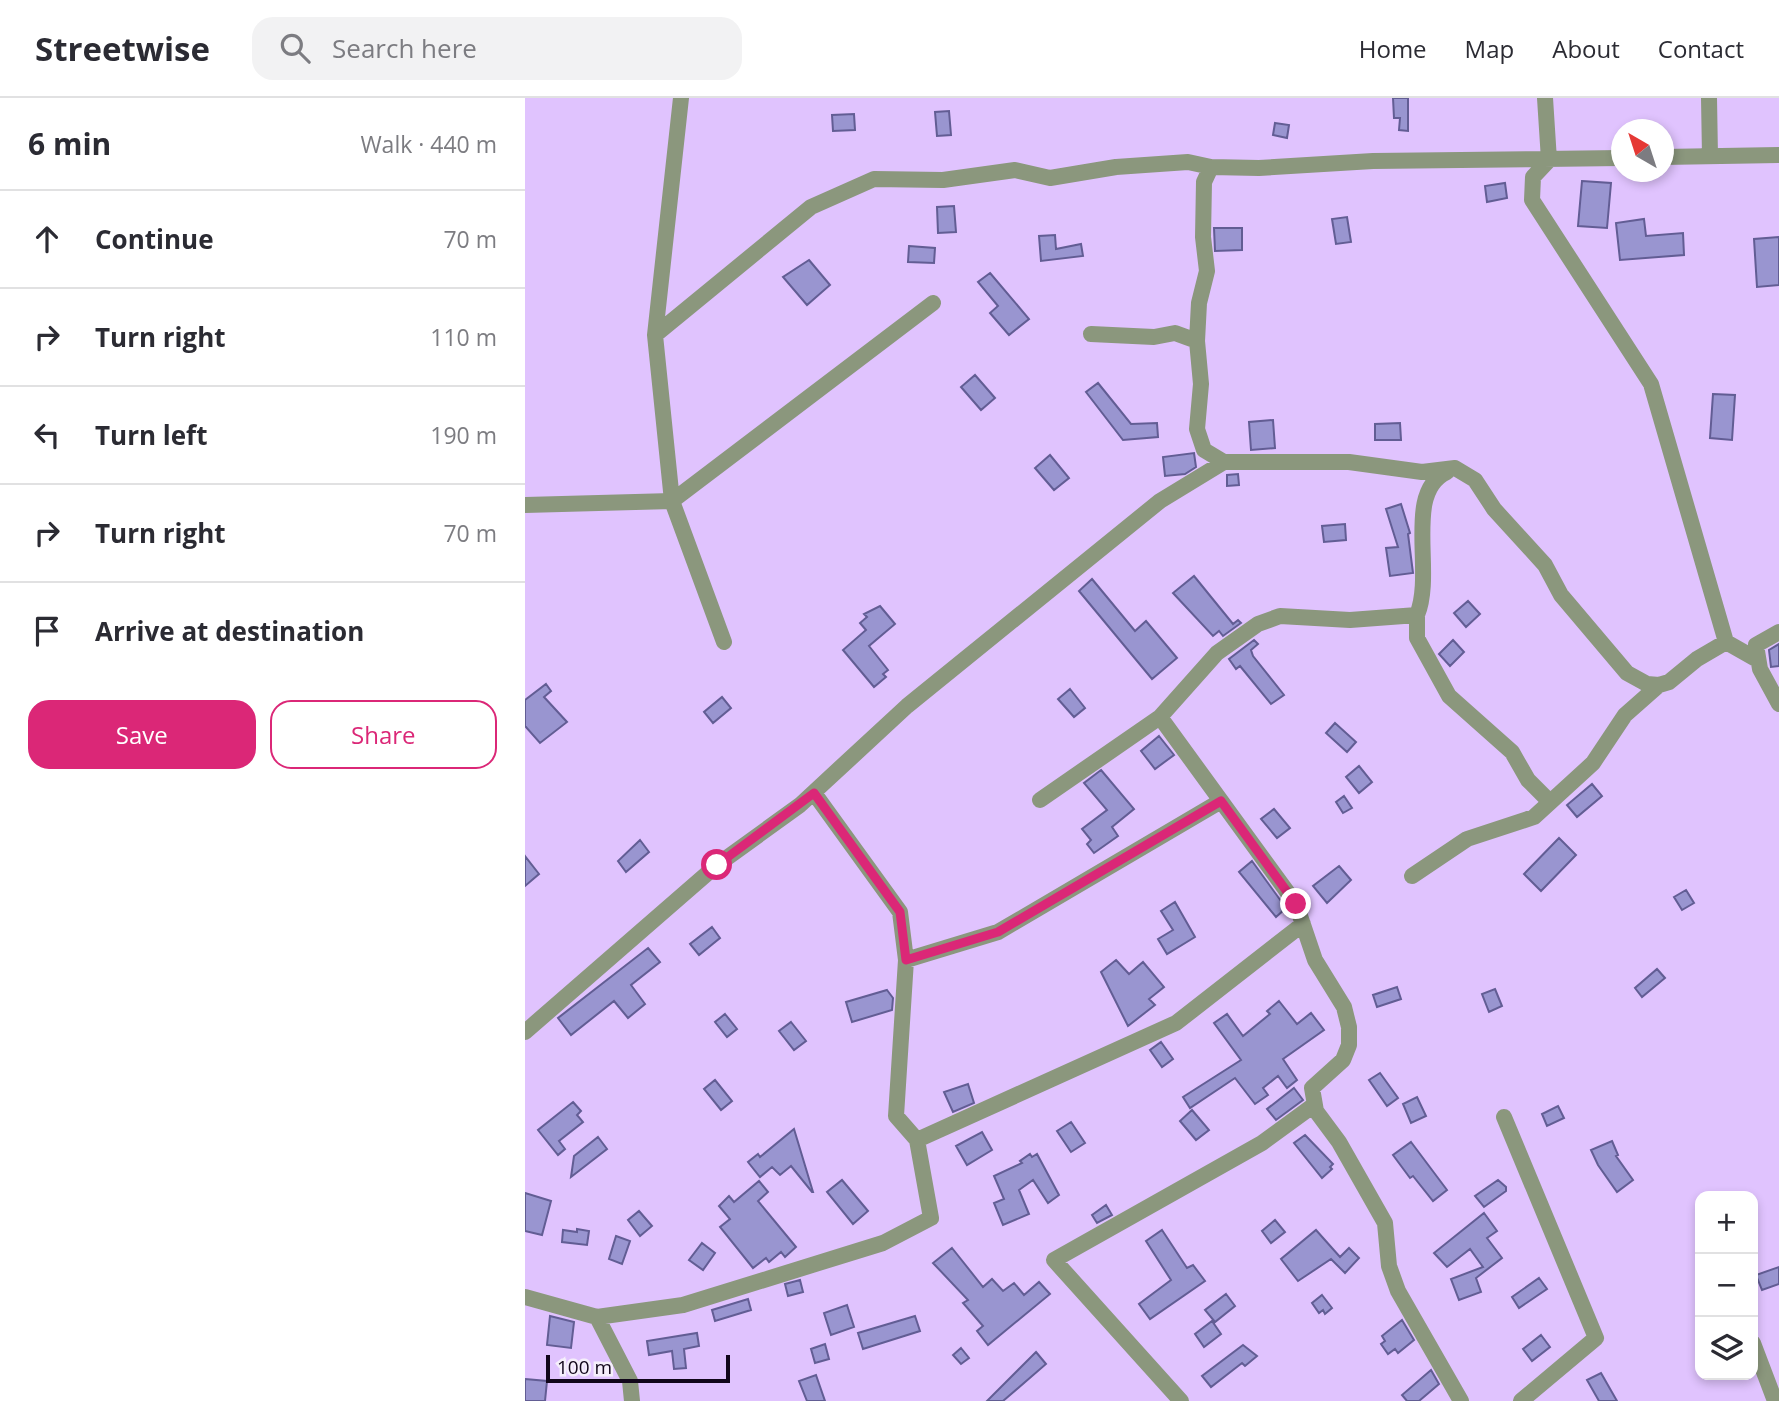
<!DOCTYPE html>
<html lang="en">
<head>
<meta charset="utf-8">
<style>
  :root { --surface:#fff; --page:#f2f2f3; --text:#2b2b33; --muted:#7c7c81; --line:#e1e1e2; --accent:#db2777 }
  body { margin:0; font-family:"Open Sans",sans-serif; background:var(--page); color:var(--text) }
  .controls { position:absolute; right:21px; bottom:21px; display:grid; overflow:hidden; border-radius:14px; box-shadow:0 4px 10px #0003 }
  .controls button { width:63px; height:63px; display:grid; place-items:center; padding:0; border:0; border-bottom:2px solid var(--line); background:var(--surface); color:var(--text); font:35px sans-serif }
  .compass { position:absolute; left:1086px; top:21px; width:63px; height:63px; border-radius:50%; background:var(--surface); box-shadow:0 4px 10px #0003; rotate:321deg }
  .scale { position:absolute; left:21px; bottom:18px; width:184px; box-sizing:border-box; padding-left:7px; border:4px solid #11061a; border-top:0; font-size:19px; line-height:24px; white-space:nowrap; color:#11061a; -webkit-text-stroke:5px #f5effb; paint-order:stroke }
  .stop { position:absolute; width:21px; height:21px; margin:-16px; border:5px solid #db2777; border-radius:50%; background:#fff }
  .stop.end { background:#db2777; border-color:#fff; box-shadow:0 2px 7px #0008 }
  .list { margin:0; padding:0; list-style:none }
  h2 { display:flex; justify-content:space-between; align-items:center; height:91px; margin:0; padding:0 28px; font-size:30px }
  h2 small { font-size:23px; font-weight:400; color:var(--muted) }
  .list li { display:grid; grid-template-columns:46px 1fr auto; gap:21px; align-items:center; box-sizing:border-box; height:98px; padding:0 28px; border-top:2px solid var(--line) }
  .list b { display:block; font-size:26px; white-space:nowrap }
  .list em { font-size:23px; font-style:normal; color:var(--muted) }
  .actions { display:flex; gap:14px; padding:21px 28px }
  .actions a { flex:1; padding:16px 0; border:2px solid var(--accent); border-radius:21px; text-align:center; font-size:24px; color:var(--accent) }
  .actions .main { background:var(--accent); color:#fff }
  .icon { flex:none; width:38px; height:38px; fill:none; stroke:currentColor; stroke-width:2; stroke-linecap:round; stroke-linejoin:round }
  .map { position:relative; flex:none; width:1254px; height:1303px; overflow:hidden }
  header { display:flex; align-items:center; gap:42px; box-sizing:border-box; height:98px; padding:0 35px; background:var(--surface); border-bottom:2px solid var(--line) }
  header strong { font-size:33px }
  nav { display:flex; gap:38px; margin-inline-start:auto; font-size:24px }
  .search { width:490px; height:63px; background:var(--page); display:flex; align-items:center; gap:18px; box-sizing:border-box; padding:0 24px; border-radius:21px; color:var(--muted); font-size:26px }
  main { display:flex }
  aside { flex:1; background:var(--surface) }
  .map>svg:first-child { display:block }
</style>
</head>
<body>
<header>
<strong>Streetwise</strong>
<div class="search"><svg class="icon" aria-label="search" viewBox="0 0 24 24"><circle cx="10" cy="10" r="6"/><path d="M15 15l6 6"/></svg>Search here</div>
<nav><a>Home</a><a>Map</a><a>About</a><a>Contact</a></nav>
</header>
<main>
<aside>
<h2>6 min<small>Walk · 440 m</small></h2>
<ul class="list">
<li><svg class="icon" aria-label="ahead" viewBox="0 0 24 24"><path d="M12 20V5M6 11l6-6 6 6"/></svg><div><b>Continue</b></div><em>70 m</em></li>
<li><svg class="icon" aria-label="right" viewBox="0 0 24 24"><path d="M7 20v-9h11M14 6l5 5-5 5"/></svg><div><b>Turn right</b></div><em>110 m</em></li>
<li><svg class="icon" aria-label="left" viewBox="0 0 24 24"><path d="M17 20v-9H6M10 6l-5 5 5 5"/></svg><div><b>Turn left</b></div><em>190 m</em></li>
<li><svg class="icon" aria-label="right" viewBox="0 0 24 24"><path d="M7 20v-9h11M14 6l5 5-5 5"/></svg><div><b>Turn right</b></div><em>70 m</em></li>
<li><svg class="icon" aria-label="arrive" viewBox="0 0 24 24"><path d="M6 21V4h12l-3 4 3 4H6"/></svg><div><b>Arrive at destination</b></div></li>
</ul>
<div class="actions"><a class="main">Save</a><a>Share</a></div>
</aside>
<div class="map">
<svg width="1254" height="1303" viewBox="0 0 1254 1303">
  <rect width="100%" height="100%" fill="#e0c3fe"/>
  <path fill="#9995d0" stroke="#625d94" stroke-width="2" d="M868 0H883V33L874 32 875 20H869Z
    M424 13 426 37 412 38 410 14Z
    M329 16 330 32 308 33 307 17Z
    M750 25 764 27 762 40 748 37Z
    M1057 83 1086 85 1082 130 1053 128Z
    M980 85 982 100 962 104 960 88Z
    M429 108 431 134 413 135 412 109Z
    M822 119 826 144 811 146 807 121Z
    M1119 121 1121 138 1158 135 1159 157 1095 162 1091 125Z
    M689 130H717V152L690 153Z
    M530 137 531 151 556 146 558 158 516 163 514 138Z
    M1254 139V187L1232 189 1229 141Z
    M384 148 410 150 409 165 383 164Z
    M284 162 305 187 282 207 258 179Z
    M465 175 504 221 484 237 465 215 473 208 453 184Z
    M450 277 470 300 456 312 436 289Z
    M573 285 606 326 632 325 633 339 598 342 561 294Z
    M1188 296 1210 297 1207 342 1185 340Z
    M748 322 750 350 726 352 724 324Z
    M875 325 876 342H850V326Z
    M669 355 671 369 660 376 640 378 638 359Z
    M525 357 544 380 529 392 510 370Z
    M713 376 714 387 702 388V377Z
    M876 406 885 435 883 436 888 475 865 478 861 450 873 449 861 411Z
    M820 426 821 442 799 444 797 428Z
    M669 478 708 526 713 522 716 525 698 538 694 533 688 538 648 495Z
    M567 481 610 533 621 523 652 560 627 581 554 493Z
    M943 503 955 516 941 529 929 515Z
    M355 508 370 526 344 548 363 572 358 576 361 579 349 589 318 552 341 532 335 525 342 519 339 516Z
    M729 542 733 546 726 552 728 558 759 597 746 606 715 568 711 571 704 561Z
    M928 542 939 554 925 568 914 556Z
    M1254 546V568L1246 569 1244 552Z
    M21 586 26 593 19 599 42 624 15 645 0 628V602Z
    M545 591 560 610 549 619 533 601Z
    M197 599 206 610 188 625 179 614Z
    M810 625 831 644 822 654 801 635Z
    M634 638 649 657 630 671 616 653Z
    M834 668 847 684 834 695 821 679Z
    M576 672 609 711 587 729 593 738 569 755 562 746 566 742 557 731 582 712 559 685Z
    M1067 686 1077 698 1052 719 1042 707Z
    M819 698 827 710 818 715 811 704Z
    M749 711 765 730 752 740 736 721Z
    M1034 740 1051 757 1016 793 999 776Z
    M115 742 124 754 101 774 93 763Z
    M0 758 14 776 0 788Z
    M727 763 761 810 751 819 714 774Z
    M814 768 826 782 802 805 788 788Z
    M1161 792 1169 805 1157 812 1149 799Z
    M650 804 670 839 642 856 633 841 648 832 636 813Z
    M187 829 195 840 174 857 165 846Z
    M123 850 135 864 106 887 120 906 103 920 89 903 46 937 33 920Z
    M591 862 604 876 618 864 639 889 624 901 630 907 603 928 576 874Z
    M1132 871 1140 880 1117 899 1110 890Z
    M872 889 876 901 852 909 848 897Z
    M970 891 977 908 964 914 957 896Z
    M362 892 368 900 367 912 327 924 321 904Z
    M754 903 772 926 786 915 799 932 758 961 772 982 762 990 753 978 738 990 743 997 730 1006 710 980 665 1010 658 999 716 962 689 925 702 916 718 938 745 916 742 913Z
    M200 916 212 931 202 939 190 924Z
    M266 924 281 943 269 952 254 933Z
    M636 944 648 961 637 969 625 952Z
    M855 975 873 1000 862 1008 844 982Z
    M190 982 207 1003 196 1012 179 991Z
    M443 986 449 1005 428 1014 419 994Z
    M769 990 778 1002 751 1022 742 1011Z
    M892 999 901 1018 886 1025 878 1006Z
    M48 1004 56 1013 52 1017 58 1024 34 1043 40 1051 33 1057 13 1032Z
    M1033 1008 1039 1020 1022 1028 1017 1016Z
    M667 1012 684 1032 671 1042 655 1023Z
    M546 1024 560 1045 546 1054 532 1033Z
    M269 1031 288 1094H287L266 1068 255 1077 247 1069 235 1079 223 1064 233 1056 235 1059Z
    M457 1034 467 1052 442 1067 431 1048Z
    M780 1037 808 1066 805 1069 807 1071 797 1080 769 1045Z
    M73 1039 82 1051 46 1079 49 1058Z
    M1087 1043 1093 1057 1091 1058 1108 1082 1092 1094 1073 1067 1066 1052Z
    M886 1044 922 1092 908 1103 888 1078 885 1080 868 1057Z
    M505 1056 507 1059 512 1056 534 1097 523 1105 508 1082 494 1092 504 1116 478 1127 469 1105 479 1101 469 1078 497 1065 495 1063Z
    M317 1082 343 1113 328 1126 302 1094Z
    M973 1082 981 1089V1093L959 1109 950 1098Z
    M234 1083 243 1094 233 1103 271 1149 260 1159 256 1154 244 1164 241 1160 228 1170 195 1129 205 1121 194 1108 204 1098 209 1104Z
    M0 1095 26 1103 17 1137 0 1133Z
    M581 1107 587 1117 572 1125 567 1117Z
    M114 1113 127 1128 115 1138 103 1122Z
    M959 1115 972 1133 962 1140 977 1160 951 1180 956 1194 934 1202 926 1181 958 1169 945 1151 922 1169 909 1155Z
    M750 1122 760 1134 746 1145 737 1133Z
    M52 1131 64 1133 62 1147 37 1144 38 1132 52 1134Z
    M637 1132 662 1170 668 1167 680 1183 625 1221 614 1206 646 1182 621 1143Z
    M791 1132 815 1159 824 1150 834 1160 820 1175 806 1161 773 1183 756 1161Z
    M91 1138 105 1143 97 1166 84 1161Z
    M177 1145 190 1155 178 1172 164 1162Z
    M427 1150 458 1189 467 1181 478 1193 489 1185 499 1197 514 1184 525 1196 463 1247 452 1233 458 1228 438 1205 443 1202 408 1165Z
    M1254 1169V1186L1237 1192 1231 1177Z
    M1014 1180 1022 1191 994 1210 987 1199Z
    M275 1182 278 1194 263 1198 260 1186Z
    M701 1196 710 1208 690 1224 680 1212Z
    M797 1197 807 1210 800 1216 798 1212 794 1215 787 1205Z
    M223 1201 226 1212 190 1223 187 1212Z
    M322 1207 329 1229 306 1237 299 1215Z
    M25 1218 49 1224 46 1250 22 1247Z
    M390 1218 395 1233 338 1251 333 1235Z
    M877 1222 889 1242 873 1255 870 1251 863 1256 856 1246 860 1243 857 1238Z
    M687 1223 696 1236 679 1249 670 1236Z
    M172 1235 174 1248 159 1251 161 1270 149 1271 147 1253 124 1257 122 1243Z
    M1016 1237 1025 1249 1007 1263 998 1251Z
    M300 1246 304 1261 290 1265 286 1251Z
    M718 1247 732 1258 720 1268 717 1265 686 1289 677 1278Z
    M436 1250 444 1260 436 1266 428 1257Z
    M511 1254 521 1266 478 1303H462Z
    M906 1272 914 1286 894 1303H882L877 1297Z
    M1076 1275 1092 1303H1074L1062 1282Z
    M291 1277 300 1303H282L274 1283Z
    M0 1281 22 1283 20 1303H0Z"/>
  <g fill="none" stroke-linecap="round" stroke-linejoin="round">
    <path stroke="#8b977d" stroke-width="16" d="M156 0 130 237 147 403 199 544
      M1020 0 1024 62 1008 79 1007 102 1126 286 1201 544 1231 561
      M1184 0 1185 58
      M1138 59 1254 57
      M686 69 679 84 678 139 682 173 674 205 672 243 676 286 672 331 679 352 699 364H824L897 374 930 370 950 382 969 411 1020 467 1036 497 1102 575 1122 586 1134 587 1144 584 1172 561 1201 544
      M566 236 629 239 650 235 672 243
      M130 237 286 109 349 81 418 82 490 72 525 80 591 69 663 64 686 69 734 70 848 63 1096 60
      M0 407 147 403 408 205
      M892 517V540L924 598 987 654 1003 682 1025 704
      M1254 534 1231 547 1235 571 1254 606
      M635 619 771 806 790 862 819 909 824 929V947L818 962 787 990 791 1013 814 1044 860 1125 864 1168 873 1193 936 1303
      M515 702 635 619 692 555 733 526 755 518 825 522 892 517C910 474 878 394 922 374
      M887 778 942 741 1009 719 1068 665 1100 617 1134 587
      M381 862 473 834 696 703
      M0 934 192 767 275 707 382 608 635 403 699 364
      M979 1019 1071 1240 996 1303
      M392 1042 651 925 778 826
      M0 1199 72 1219 158 1207 358 1145 406 1120 392 1042 371 1018 381 862 375 814 289 695
      M72 1219 105 1283 107 1303
      M1228 1245 1250 1303
      M656 1303 529 1162 737 1045 789 1007"/>
  </g>
  <g fill="none" stroke-linecap="round" stroke-linejoin="round">
    <path stroke="#db2777" stroke-width="9" d="M192 767 289 695 375 814 381 862 473 834 696 703 771 806"/>
  </g>
</svg>
<div class="controls">
<button>+</button>
<button>−</button>
<button><svg class="icon" aria-label="layers" viewBox="0 0 24 24"><path d="M12 4l9 5-9 5-9-5zM3 14l9 5 9-5"/></svg></button>
</div>
<svg class="compass" viewBox="-18 -18 36 36"><path d="M0-13l5 13h-10z" fill="#e53935"/><path d="M0 13l5-13h-10z" fill="#7c7c81"/></svg>
<div class="scale">100 m</div>
<div class="stop" style="left:192px;top:767px"></div>
<div class="stop end" style="left:771px;top:806px"></div>
</div>
</main>
</body>
</html>
